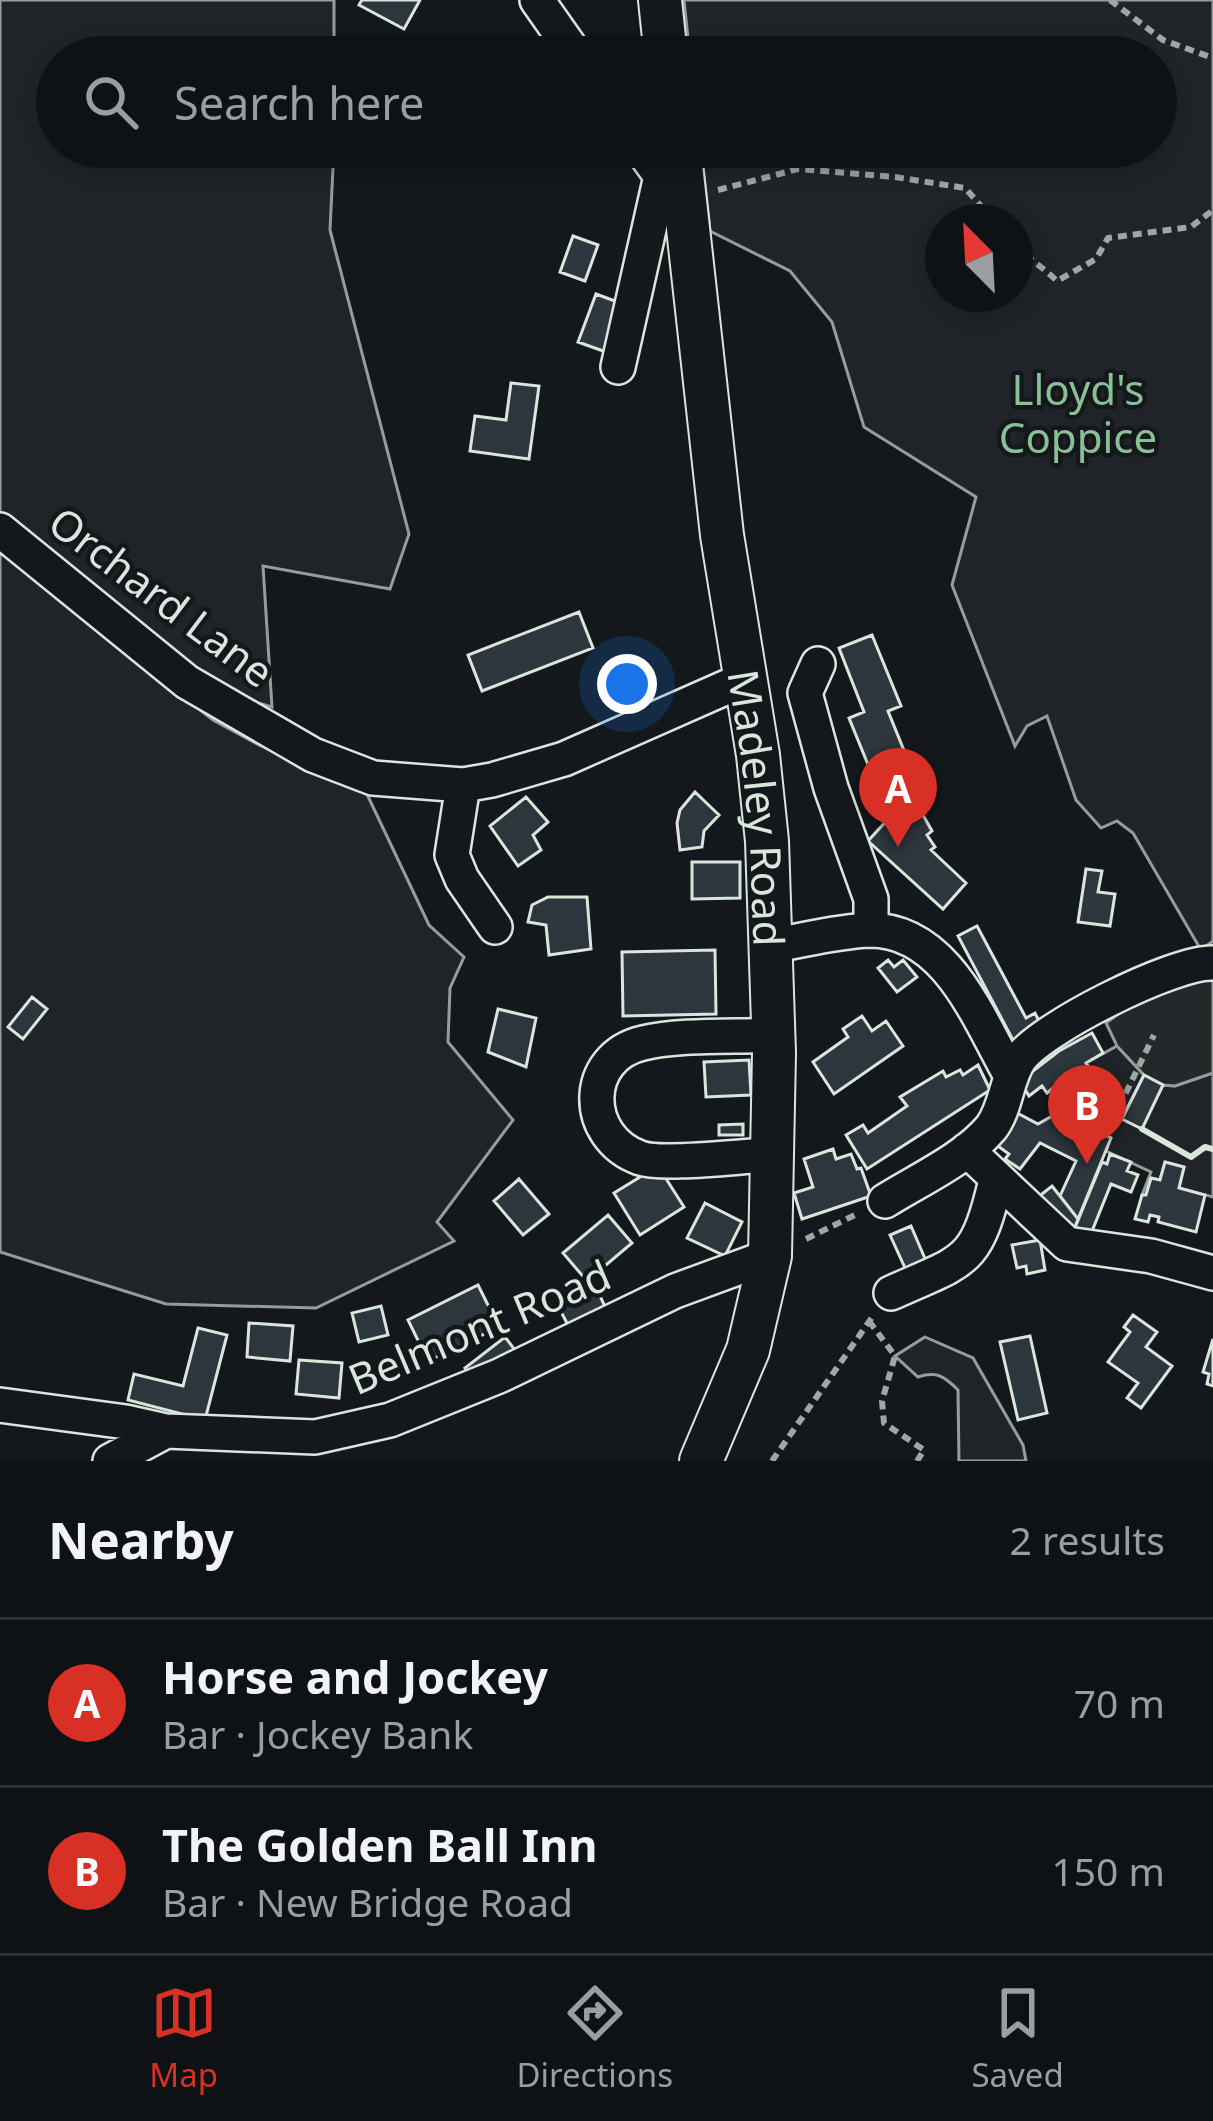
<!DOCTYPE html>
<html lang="en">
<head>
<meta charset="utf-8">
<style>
  :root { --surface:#0f1215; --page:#181b1e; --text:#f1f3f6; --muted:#9b9ea0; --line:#2f3234; --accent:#d93025 }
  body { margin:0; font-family:"Noto Sans",sans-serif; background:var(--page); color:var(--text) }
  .compass { position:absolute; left:925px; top:204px; width:108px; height:108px; border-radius:50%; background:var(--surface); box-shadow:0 6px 18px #0003; rotate:336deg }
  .you { position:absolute; left:627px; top:684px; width:42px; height:42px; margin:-30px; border:9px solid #fff; border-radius:50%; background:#1a73e8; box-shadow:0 0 0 18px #1a73e833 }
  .badge { display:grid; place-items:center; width:78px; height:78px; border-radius:50%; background:var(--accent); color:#fff; font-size:39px; font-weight:700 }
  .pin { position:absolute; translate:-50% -99px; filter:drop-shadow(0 3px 6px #0008) }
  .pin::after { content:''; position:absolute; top:63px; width:42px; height:36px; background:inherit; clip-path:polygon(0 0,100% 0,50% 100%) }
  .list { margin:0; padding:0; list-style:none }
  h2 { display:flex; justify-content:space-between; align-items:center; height:156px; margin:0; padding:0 48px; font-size:51px }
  h2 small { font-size:39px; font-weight:400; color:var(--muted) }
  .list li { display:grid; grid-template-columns:78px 1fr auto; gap:36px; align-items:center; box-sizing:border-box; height:168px; padding:0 48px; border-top:3px solid var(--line) }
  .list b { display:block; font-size:45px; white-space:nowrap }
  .list p { margin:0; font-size:39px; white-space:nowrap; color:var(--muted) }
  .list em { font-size:39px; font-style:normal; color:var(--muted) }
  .icon { flex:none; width:66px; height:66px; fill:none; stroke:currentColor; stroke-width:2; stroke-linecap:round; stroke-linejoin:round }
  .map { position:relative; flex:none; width:1213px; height:1461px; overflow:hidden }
  .search { position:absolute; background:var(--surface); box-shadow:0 6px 18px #0003; left:36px; right:36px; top:36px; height:132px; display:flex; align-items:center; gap:30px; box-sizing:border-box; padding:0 42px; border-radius:66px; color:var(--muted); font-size:45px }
  .sheet { height:492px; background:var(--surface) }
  nav { display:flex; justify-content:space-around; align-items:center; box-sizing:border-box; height:168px; border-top:3px solid var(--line); background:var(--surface); font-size:33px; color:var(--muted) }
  nav a { display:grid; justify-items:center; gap:6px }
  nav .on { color:var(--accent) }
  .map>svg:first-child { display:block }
</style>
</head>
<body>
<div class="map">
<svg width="1213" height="1461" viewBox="0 0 1213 1461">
  <rect width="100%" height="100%" fill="#14181c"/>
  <path fill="#202428" stroke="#939e99" stroke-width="3" fill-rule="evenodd" d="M0 0H334V57H57V147H334L330 230 409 534 390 589 263 566 272 707 251 701 53 594 213 720 261 746 365 790 429 925 464 957 450 988 448 1042 513 1120 437 1222 454 1241 316 1308 166 1304 0 1252Z
    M684 0H1213V941L1201 950 1133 833 1117 821 1101 828 1076 800 1047 716 1027 726 1015 746 952 585 976 497 864 427 832 322 790 271 710 231 701 147H1156V57H690ZM943 222H1015V294H943Z
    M1117 1046 1144 1075 1122 1118 1141 1128 1163 1085 1175 1086 1213 1073V1197L1179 1188 1184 1167 1165 1162 1160 1180 1151 1178 1146 1195H1142L1151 1172 1106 1151 1110 1138 1061 1111 1094 1077 1086 1063Z
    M925 1337 973 1358 1023 1445 1026 1461H959L958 1390C944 1376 937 1371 918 1377L895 1356Z"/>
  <path fill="#24282b" stroke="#939e99" stroke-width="3" d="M1213 975V1073L1175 1086 1163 1085 1144 1075 1117 1046 1106 1023 1147 993Z"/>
  <path fill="#2c363c" stroke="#d8e6dc" stroke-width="3" d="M362 0H420L404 29 359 5Z
    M573 236 598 245 585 281 560 272Z
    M596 294 623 304 606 352 578 342Z
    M511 383 539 386 529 459 470 451 475 416 506 420Z
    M579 612 593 648 482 691 468 655Z
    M872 635 901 706 888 711 916 780 880 794 849 718 864 712 839 648Z
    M695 792 719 815 704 831 702 847 680 850 677 823 680 810Z
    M526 797 548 822 533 835 541 850 518 866 490 826Z
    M919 808 932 831 927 835 935 847 931 850 966 883 943 909 868 841 890 817 895 822Z
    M692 862H740V898L692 899Z
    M1086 869 1102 871 1098 892 1115 894 1110 926 1078 922Z
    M548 897H587L591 949 549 955 546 925 528 922 532 905Z
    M977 926 1026 1018 1035 1013 1042 1027 1014 1042 958 936Z
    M715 950 716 1014 623 1016 622 952Z
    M888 960 894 967 903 960 917 977 897 992 878 968Z
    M32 997 47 1009 23 1039 8 1027Z
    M498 1009 536 1018 526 1067 488 1052Z
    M862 1016 872 1031 886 1021 903 1046 834 1094 813 1062 848 1037 843 1029Z
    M1092 1033 1103 1053 1086 1063 1094 1076 1083 1082 1078 1075 1071 1080 1079 1088 1067 1098 1057 1085 1047 1093 1042 1086 1029 1096 1020 1081 1059 1051Z
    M749 1060 751 1095 706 1097 704 1062Z
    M978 1065 990 1090 867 1169 846 1135 863 1125 868 1133 907 1106 900 1097 943 1071 946 1077 960 1070 963 1075Z
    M1144 1075 1163 1085 1142 1129 1122 1119Z
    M1061 1111 1111 1138 1078 1219 1060 1196 1076 1161 1040 1143 1020 1169 1005 1159 1009 1154 995 1144 1017 1113 1038 1124Z
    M743 1124V1135H719V1125Z
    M833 1149 836 1159 851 1154 857 1169 861 1168 871 1196 802 1219 794 1193 813 1187 804 1159Z
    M1110 1154 1131 1162 1127 1171 1138 1175 1131 1192 1111 1184 1088 1241 1072 1235 1102 1162 1107 1164Z
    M1165 1162 1184 1167 1179 1188 1205 1195 1196 1232 1158 1222 1159 1217 1150 1215 1148 1222 1135 1219 1142 1195H1146L1151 1178 1160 1180Z
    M658 1166 684 1207 640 1235 614 1193Z
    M519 1179 549 1214 523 1235 494 1201Z
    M1052 1186 1078 1219 1072 1235 1037 1198Z
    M705 1203 742 1222 725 1256 687 1238Z
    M608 1215 632 1243 587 1281 563 1253Z
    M911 1226 926 1261 906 1270 890 1235Z
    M1040 1240 1045 1270 1027 1274 1026 1266 1017 1268 1012 1245Z
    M478 1285 499 1327 428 1361 408 1320Z
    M596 1287 607 1311 570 1329 558 1306Z
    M381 1306 388 1335 359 1342 352 1313Z
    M1133 1315 1157 1332 1146 1347 1172 1366 1141 1408 1127 1398 1138 1383 1108 1362 1130 1332 1124 1327Z
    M249 1323 293 1326 290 1361 247 1357Z
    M198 1328 227 1335 205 1420 128 1400 134 1374 183 1386Z
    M1030 1336 1047 1413 1018 1420 1000 1342Z
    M505 1337 515 1350 475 1381 465 1368Z
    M1213 1339V1386L1207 1384 1209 1374 1203 1372Z
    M299 1360 342 1363 339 1398 296 1394Z"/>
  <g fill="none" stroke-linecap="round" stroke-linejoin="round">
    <defs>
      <path id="minor" d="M537 0 577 57
        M640 147 661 176 681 186
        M618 367 661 176
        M0 530 187 682 313 755 373 778 463 785 492 780 564 759 745 679
        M818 664 805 693 831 788 871 899V930
        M463 785 452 855 462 879 495 927
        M769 946C801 941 837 931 870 930 947 930 979 1020 1011 1076
        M967 1150 1067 1244 1151 1256 1213 1273
        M770 1155C741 1156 663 1166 640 1158 582 1137 582 1057 643 1043 678 1034 736 1037 774 1035
        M885 1201C920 1179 965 1159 991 1128 1006 1109 1006 1080 1019 1060 1039 1029 1175 961 1213 963
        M891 1293C966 1259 976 1265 996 1180
        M0 1405 126 1422 166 1431 315 1437 390 1420 499 1376 675 1291 770 1256
        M110 1461 166 1431"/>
      <g id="major">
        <path d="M660 0 666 57"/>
        <path id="s1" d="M679 147 722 535 758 755 767 841 774 1053 770 1256 748 1350 701 1461"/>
      </g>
    </defs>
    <use href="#minor" stroke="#d8e6dc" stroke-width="38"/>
    <use href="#major" stroke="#d8e6dc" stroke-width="46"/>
    <path stroke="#9da8a2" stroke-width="6" stroke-dasharray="9 6" stroke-linecap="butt" d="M1110 0 1163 40 1213 58
      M718 190 798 169 895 177 965 188 995 222
      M1015 244C1028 259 1043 267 1057 281L1096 259 1108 238 1191 227 1213 210
      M1106 1134 1154 1035
      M806 1239 859 1213
      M869 1321 895 1356 882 1401 884 1423 924 1450 917 1461
      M772 1461 873 1316"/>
    <use href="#minor" stroke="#14181c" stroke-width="33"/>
    <use href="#major" stroke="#14181c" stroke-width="42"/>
    <path stroke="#d8e6dc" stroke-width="6" d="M1142 1129 1191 1157 1205 1147 1213 1149"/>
  </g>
  <g text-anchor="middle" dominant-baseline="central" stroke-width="9" stroke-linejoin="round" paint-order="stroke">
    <g font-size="42" fill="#8ac095" stroke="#14181c">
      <text x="1078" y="388">Lloyd's<tspan x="1078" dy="48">Coppice</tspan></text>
    </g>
    <g font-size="42" fill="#d8e6dc" stroke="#14181c">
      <text transform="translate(162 596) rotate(37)">Orchard Lane</text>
      <text stroke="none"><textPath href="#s1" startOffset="666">Madeley Road</textPath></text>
      <text transform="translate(479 1326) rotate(-23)">Belmont Road</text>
    </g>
  </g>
</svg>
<svg class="compass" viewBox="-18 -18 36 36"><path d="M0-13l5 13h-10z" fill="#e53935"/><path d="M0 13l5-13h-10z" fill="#9b9ea0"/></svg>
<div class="you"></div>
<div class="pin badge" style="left:898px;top:847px">A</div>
<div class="pin badge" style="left:1087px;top:1164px">B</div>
<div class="search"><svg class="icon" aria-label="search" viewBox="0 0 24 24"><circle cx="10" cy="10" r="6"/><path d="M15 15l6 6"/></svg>Search here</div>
</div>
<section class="sheet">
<h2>Nearby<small>2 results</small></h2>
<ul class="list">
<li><span class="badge">A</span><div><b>Horse and Jockey</b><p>Bar · Jockey Bank</p></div><em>70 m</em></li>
<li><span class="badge">B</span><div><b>The Golden Ball Inn</b><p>Bar · New Bridge Road</p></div><em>150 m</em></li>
</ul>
</section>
<nav>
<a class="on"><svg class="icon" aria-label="map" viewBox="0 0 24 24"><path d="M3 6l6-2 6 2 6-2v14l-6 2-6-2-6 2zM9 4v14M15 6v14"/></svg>Map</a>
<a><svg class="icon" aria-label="directions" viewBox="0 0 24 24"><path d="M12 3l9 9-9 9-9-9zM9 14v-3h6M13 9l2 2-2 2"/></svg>Directions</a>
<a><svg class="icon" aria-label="saved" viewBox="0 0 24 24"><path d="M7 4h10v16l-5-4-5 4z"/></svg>Saved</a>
</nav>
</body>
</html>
